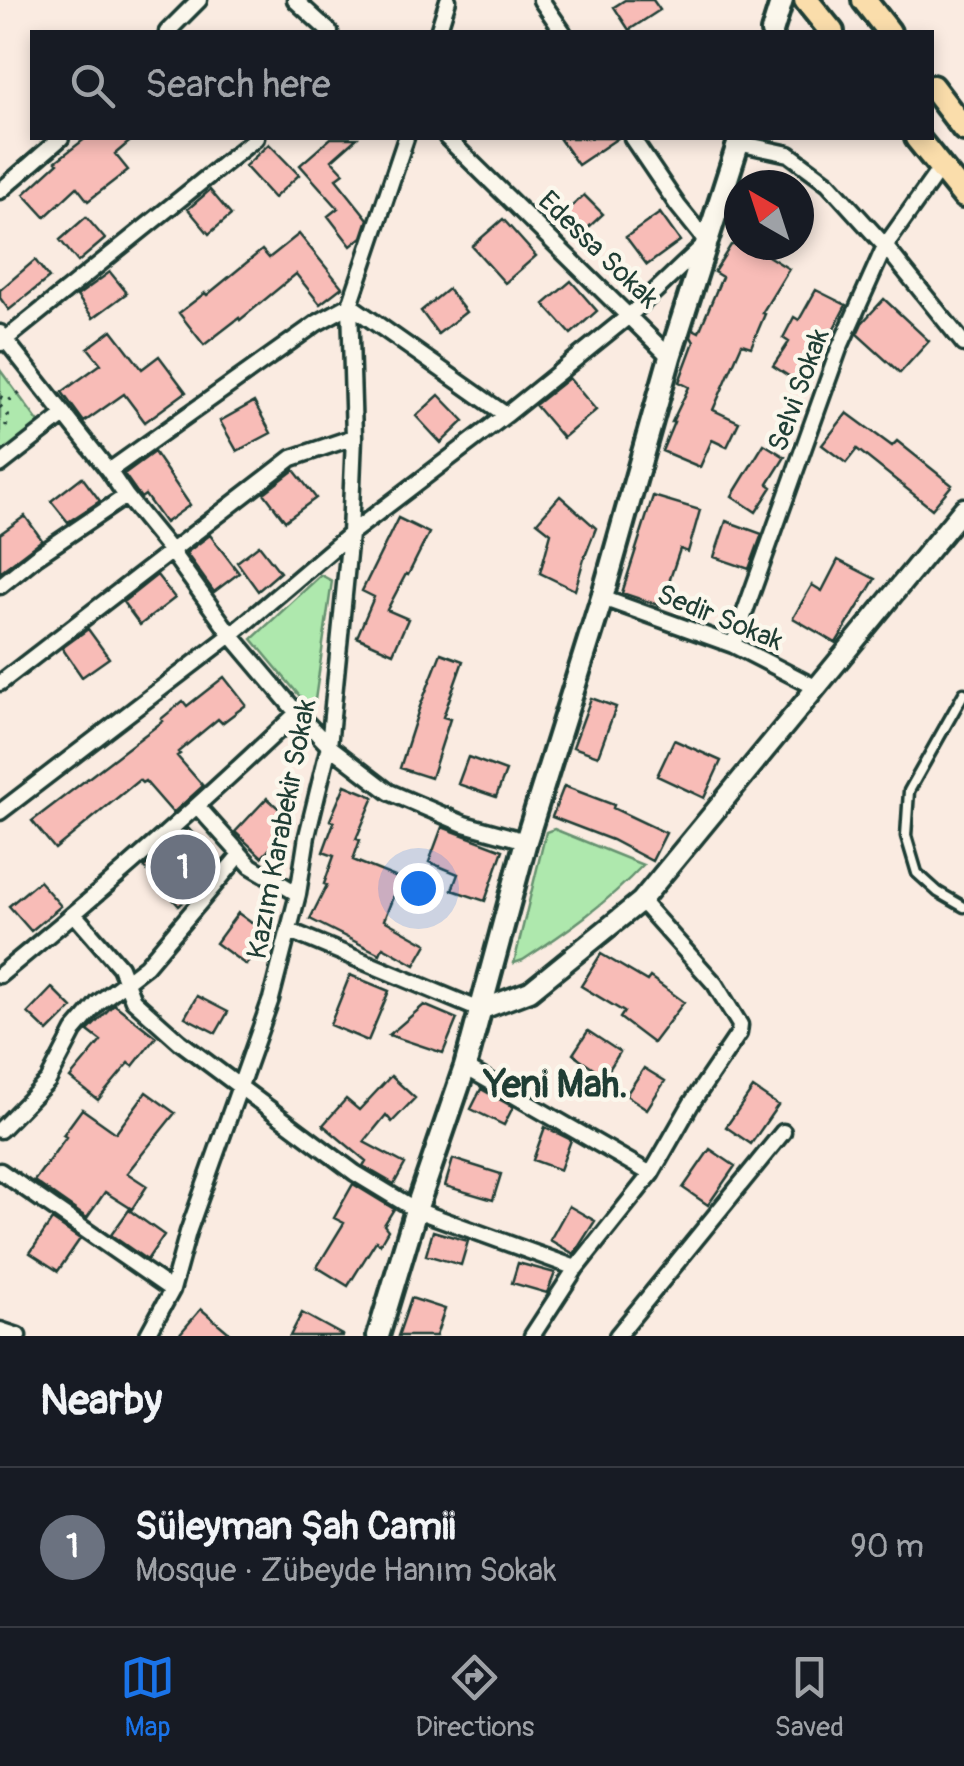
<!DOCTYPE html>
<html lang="en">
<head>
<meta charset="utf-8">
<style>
  :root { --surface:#171b24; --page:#20242c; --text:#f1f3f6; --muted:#9ea1a6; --line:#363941; --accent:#1a73e8 }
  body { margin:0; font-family:Pangolin,sans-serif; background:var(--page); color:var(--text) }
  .compass { position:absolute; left:724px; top:170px; width:90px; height:90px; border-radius:50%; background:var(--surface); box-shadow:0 5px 15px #0003; rotate:321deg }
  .you { position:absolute; left:418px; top:888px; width:35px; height:35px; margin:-25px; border:8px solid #fff; border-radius:50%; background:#1a73e8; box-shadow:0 0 0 15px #1a73e833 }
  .badge { display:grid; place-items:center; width:65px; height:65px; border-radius:50%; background:var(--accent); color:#fff; font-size:32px; font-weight:700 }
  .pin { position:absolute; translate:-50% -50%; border:5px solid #fff; box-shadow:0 2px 10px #0006 }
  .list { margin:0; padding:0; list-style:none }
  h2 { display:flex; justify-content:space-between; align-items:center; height:130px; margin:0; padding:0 40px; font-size:42px }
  h2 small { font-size:32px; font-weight:400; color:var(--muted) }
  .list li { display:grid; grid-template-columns:65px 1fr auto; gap:30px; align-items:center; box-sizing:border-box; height:160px; padding:0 40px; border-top:2px solid var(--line) }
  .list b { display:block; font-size:38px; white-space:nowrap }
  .list p { margin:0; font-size:32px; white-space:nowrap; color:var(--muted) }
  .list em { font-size:32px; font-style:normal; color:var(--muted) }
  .icon { flex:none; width:55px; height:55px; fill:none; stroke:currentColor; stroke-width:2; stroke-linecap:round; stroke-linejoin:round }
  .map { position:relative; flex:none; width:964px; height:1336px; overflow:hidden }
  .search { position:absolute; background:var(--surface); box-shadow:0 5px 15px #0003; left:30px; right:30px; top:30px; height:110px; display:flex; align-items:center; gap:25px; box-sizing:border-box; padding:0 35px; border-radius:0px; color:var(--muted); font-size:38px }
  .sheet { height:290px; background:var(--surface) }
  nav { display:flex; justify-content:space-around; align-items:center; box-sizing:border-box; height:140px; border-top:2px solid var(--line); background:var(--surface); font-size:28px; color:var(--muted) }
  nav a { display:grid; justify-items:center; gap:5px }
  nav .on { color:var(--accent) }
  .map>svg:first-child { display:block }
</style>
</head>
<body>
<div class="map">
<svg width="964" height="1336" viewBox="0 0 964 1336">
  <rect width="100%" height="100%" fill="#faebe1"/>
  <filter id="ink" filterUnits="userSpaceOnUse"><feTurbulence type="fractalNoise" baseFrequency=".01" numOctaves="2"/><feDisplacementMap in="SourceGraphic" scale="20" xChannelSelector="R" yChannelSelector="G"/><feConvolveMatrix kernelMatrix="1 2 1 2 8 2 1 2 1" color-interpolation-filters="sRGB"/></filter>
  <g filter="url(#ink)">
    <path fill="#aee8ad" stroke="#669270" stroke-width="2.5" d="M0 370 40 424 0 454Z
      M321 575 332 581 315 700 308 706 252 639Z
      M554 829 643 865C607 903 566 932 523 960L514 963 546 832Z"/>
    <path fill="#f8bcb7" stroke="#1f3d34" stroke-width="2.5" d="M625 0H653L660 10 629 30 614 7Z
      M86 138H134L115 154 128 170 88 201 77 187 45 217 24 194 58 163 56 161Z
      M331 138H357L332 160 344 173 336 179 368 219 362 237 351 246 328 216 338 208 300 165Z
      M559 138H618L578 165Z
      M269 144 299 175 274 198 245 166Z
      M210 190 231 215 209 234 188 209Z
      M584 195 603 214 575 240 557 220Z
      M660 213 680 241 647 265 626 237Z
      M86 217 105 239 78 262 60 240Z
      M503 219 536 256 505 283 472 246Z
      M299 234 342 287 320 304 296 274 240 320 239 318 204 345 179 313 205 293 207 295 262 250 269 258Z
      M731 245H750L789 269 762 313 765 314 751 347 742 344 713 410 739 422 727 447 712 440 700 467 662 451 674 422H672L689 387 679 382 694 342 691 337 693 329 699 332 722 277 714 272Z
      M35 260 49 278 9 310 0 298V290Z
      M110 272 127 293 93 318 77 296Z
      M571 281 597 311 571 334 544 304Z
      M448 289 466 312 438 334 421 311Z
      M816 290 846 305 804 386 773 366 789 342 783 338 794 317 799 320Z
      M884 299 929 341 900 373 857 334 862 323Z
      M112 330 142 369 159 356 186 392 145 422 124 394 84 422 62 392 101 364 88 348Z
      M569 378 596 410 563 438 535 405Z
      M439 395 464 421 441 443 416 416Z
      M254 402 271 433 237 451 220 421Z
      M847 413 892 446 897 441 952 485 932 509 857 449 846 463 822 445Z
      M764 444 785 457 768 484 772 487 756 512 732 496Z
      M154 452 190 505 165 523 145 495 141 498 124 474Z
      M294 470 316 498 285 521 264 493Z
      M82 477 100 501 68 522 51 501Z
      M560 496 596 528 584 559 575 590 540 573 551 533 537 522Z
      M653 496 700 510 688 552 680 549 661 606 622 593Z
      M25 516 42 540 0 572V534Z
      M398 518 429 533 408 575 406 574 387 610 408 619 393 653 357 637 374 597 362 591Z
      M726 521 762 534 749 569 714 557Z
      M210 535 239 573 214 592 186 553Z
      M259 545 280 572 258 591 237 562Z
      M838 560 875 579 836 643 793 618 812 585 822 591Z
      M157 575 175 598 140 625 123 602Z
      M88 629 109 658 82 677 62 648Z
      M441 653 463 661 443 717 450 719 431 778 400 768 419 709Z
      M224 677 246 705 222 723 218 719 178 752 180 754 177 756 203 786 173 813 145 781 142 783 139 780 55 849 32 821 163 721 161 719 183 701 187 706Z
      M591 698 616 707 598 756 573 747Z
      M674 740 721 761 704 798 657 776Z
      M468 757 506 771 496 797 458 784Z
      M345 785 374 797 356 839 360 840 353 860 400 879 384 920 427 944 415 965 383 947 380 954 310 919 327 885 324 884 334 856 323 852 334 822 330 820Z
      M564 786 614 805 613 808 666 833 652 861 612 840 552 817Z
      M267 798 294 822 262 857 235 832Z
      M442 827 503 850 485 901 452 890 458 874 429 862Z
      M188 828 219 863 199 887 179 906 144 867Z
      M39 881 61 906 31 931 9 906Z
      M238 913 268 935 246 965 216 943Z
      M601 954 647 981 650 977 684 1002 653 1043 620 1018 624 1012 581 986Z
      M350 975 389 991 368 1041 330 1025Z
      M52 988 72 1008 48 1032 28 1013Z
      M197 996 228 1012 216 1033 185 1017Z
      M114 1004 156 1037 133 1066 129 1063 98 1100 70 1078 101 1041 88 1031Z
      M424 1005 457 1019 443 1053 389 1035Z
      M588 1031 620 1052 605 1076 573 1054Z
      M644 1068 665 1081 647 1109 626 1095Z
      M391 1076 415 1098 392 1122 386 1115 364 1142 405 1164 394 1184 363 1166 366 1161 323 1125 346 1099 359 1110Z
      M753 1088 778 1105 751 1144 726 1127Z
      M481 1089 513 1107 504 1125 471 1109Z
      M146 1092 175 1113 127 1173 147 1186 132 1209 105 1192 87 1218 34 1181 66 1137 63 1135 82 1109 116 1133Z
      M545 1127 571 1140 560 1170 533 1160Z
      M710 1149 735 1166 708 1205 683 1188Z
      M453 1159 501 1174 493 1200 445 1186Z
      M353 1184 394 1209 384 1225 388 1230 380 1244 376 1241 348 1286 317 1267 344 1223 334 1218Z
      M569 1206 595 1221 574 1254 550 1240Z
      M129 1210 164 1235 147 1260 111 1235Z
      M52 1220 80 1239 58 1271 30 1253Z
      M433 1231 468 1241 461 1265 426 1255Z
      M518 1263 555 1273 547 1293 512 1283Z
      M411 1298 445 1309 436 1336H398Z
      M201 1309 233 1336H178Z
      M302 1313 344 1336H290Z"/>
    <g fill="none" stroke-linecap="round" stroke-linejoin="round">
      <defs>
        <path id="service" d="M964 693 909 791 906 836 917 873 938 892 964 907"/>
        <path id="minor" d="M295 0 330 32
          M541 0 563 32
          M167 32 199 0
          M438 32 448 0
          M447 138 670 357
          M738 143 789 154 828 183 885 246 964 344
          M0 191 61 138
          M0 333 109 471 126 496 170 550 231 635 297 713 329 746 389 792 464 824 526 841
          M1 343 256 138
          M0 465 64 415
          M109 471 317 323 350 305 506 415
          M0 586 36 557 126 496
          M602 598 733 645 817 688
          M733 645 839 349 885 246 941 167
          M0 683 292 458 354 437
          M198 807 251 866 298 894
          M0 812 231 635 350 534 506 415 630 315 707 242 678 206 632 138
          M74 914 120 967 133 1000 180 1042 355 1173 416 1210 576 1268
          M290 931 480 1010
          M0 975C103 891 201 804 297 713
          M465 1067 651 1174
          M0 1130 48 1081 74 1031 98 1003 146 966 239 856
          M0 1171 172 1290
          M0 1330 18 1336
          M147 1336 172 1290 188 1232 271 999 298 894 307 836 329 746 350 534 354 437 350 305 406 138
          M532 1336 576 1268 651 1174 691 1104 739 1033 740 1025 715 984 641 901
          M617 1336 783 1132"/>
        <path id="tertiary" d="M480 1010 530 991 641 901 964 508"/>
        <path id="secondary" d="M772 32 782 0
          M378 1336 416 1210 465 1067 526 841 602 598 670 357 740 138"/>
        <path id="primary" d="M806 0 832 32
          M864 0 889 32
          M932 87 964 129
          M917 138 964 196"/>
      </defs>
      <use href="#service" stroke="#1f3d34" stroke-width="15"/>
      <use href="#minor" stroke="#1f3d34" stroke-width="21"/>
      <use href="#tertiary" stroke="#1f3d34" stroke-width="25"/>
      <use href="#secondary" stroke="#1f3d34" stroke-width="28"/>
      <use href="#primary" stroke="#1f3d34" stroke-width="30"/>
      <path stroke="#1f3d34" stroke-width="4" stroke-dasharray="2.5 8" stroke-linecap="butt" d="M0 397 9 401 24 389
        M0 406 8 416 6 426 0 433"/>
      <use href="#service" stroke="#fbf7ec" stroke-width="8"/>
      <use href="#minor" stroke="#fbf7ec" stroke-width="14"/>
      <use href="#tertiary" stroke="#fbf7ec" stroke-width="18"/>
      <use href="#secondary" stroke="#fbf7ec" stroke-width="20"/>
      <use href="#primary" stroke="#faddab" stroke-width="22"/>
    </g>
  </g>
  <g text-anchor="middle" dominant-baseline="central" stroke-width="9" stroke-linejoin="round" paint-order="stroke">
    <g font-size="28" fill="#1f3d34" stroke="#fbf7ec">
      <text transform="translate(598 250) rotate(44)">Edessa Sokak</text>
      <text transform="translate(799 390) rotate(-70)">Selvi Sokak</text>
      <text transform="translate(720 618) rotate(22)">Sedir Sokak</text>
      <text transform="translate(282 829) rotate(-79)">Kazım Karabekir Sokak</text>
    </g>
    <g font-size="38" font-weight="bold" fill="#1f3d34" stroke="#fbf7ec">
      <text x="556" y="1085">Yeni Mah.</text>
    </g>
  </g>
</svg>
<svg class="compass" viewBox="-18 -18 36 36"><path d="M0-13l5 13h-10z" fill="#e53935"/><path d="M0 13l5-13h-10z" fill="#9ea1a6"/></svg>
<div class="you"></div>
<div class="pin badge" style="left:183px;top:867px;background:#6b7280">1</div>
<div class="search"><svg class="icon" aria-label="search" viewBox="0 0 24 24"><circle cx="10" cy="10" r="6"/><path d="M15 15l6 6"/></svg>Search here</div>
</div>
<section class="sheet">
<h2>Nearby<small></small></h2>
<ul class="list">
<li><span class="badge" style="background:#6b7280">1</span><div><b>Süleyman Şah Camii</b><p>Mosque · Zübeyde Hanım Sokak</p></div><em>90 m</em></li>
</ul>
</section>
<nav>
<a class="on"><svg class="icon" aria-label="map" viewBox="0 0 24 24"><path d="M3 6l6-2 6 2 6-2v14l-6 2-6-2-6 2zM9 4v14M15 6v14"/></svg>Map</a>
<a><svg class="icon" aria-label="directions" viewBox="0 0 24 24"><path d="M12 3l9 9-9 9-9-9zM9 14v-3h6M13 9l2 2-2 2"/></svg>Directions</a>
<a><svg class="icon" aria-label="saved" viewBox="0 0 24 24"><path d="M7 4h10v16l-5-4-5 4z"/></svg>Saved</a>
</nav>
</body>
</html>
